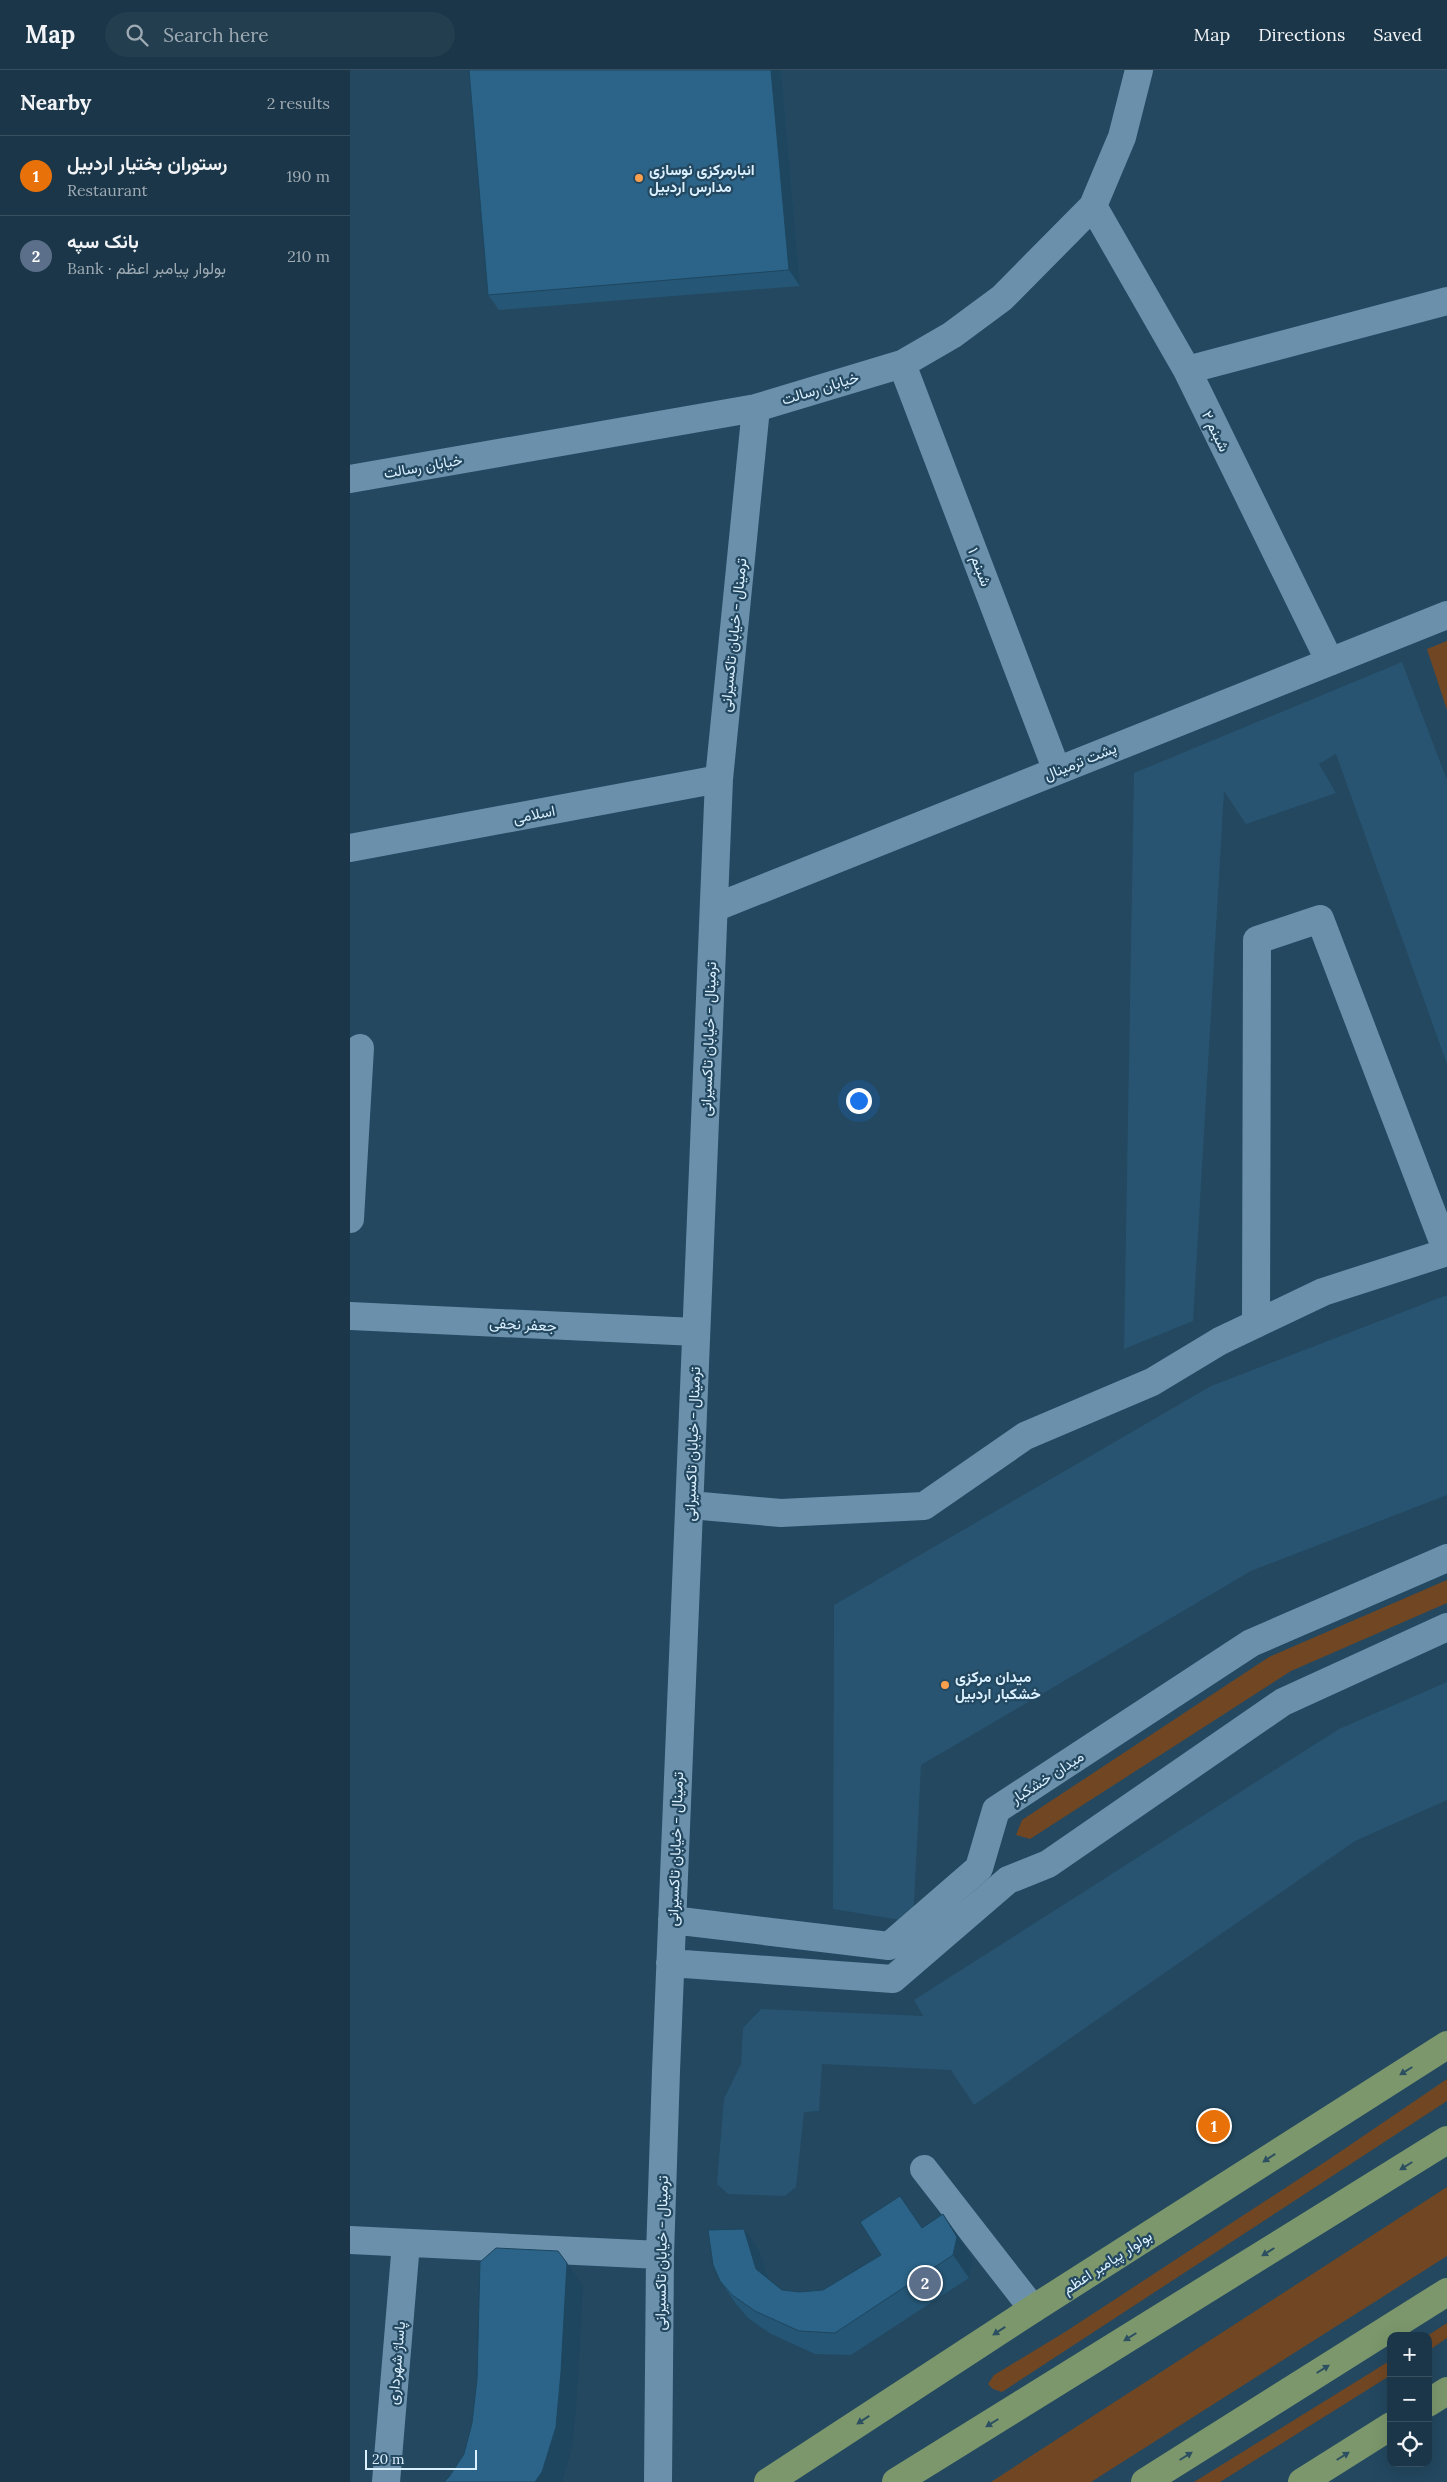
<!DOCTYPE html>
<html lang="en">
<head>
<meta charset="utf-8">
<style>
  :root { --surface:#1a3648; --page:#233e4f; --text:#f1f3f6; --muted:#9fabb4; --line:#385060; --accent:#fa9f4e }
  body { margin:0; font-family:Lora,Vazirmatn,serif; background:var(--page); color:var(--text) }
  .controls { position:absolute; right:15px; bottom:15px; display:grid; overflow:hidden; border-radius:10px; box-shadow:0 5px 20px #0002 }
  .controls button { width:45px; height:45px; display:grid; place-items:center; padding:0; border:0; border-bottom:1px solid var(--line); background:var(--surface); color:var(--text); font:25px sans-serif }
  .scale { position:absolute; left:15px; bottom:12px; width:112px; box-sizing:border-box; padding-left:5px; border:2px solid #dbf0ff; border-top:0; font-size:14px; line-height:18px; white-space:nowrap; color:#dbf0ff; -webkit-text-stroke:4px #234860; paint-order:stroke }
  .you { position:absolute; left:508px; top:1030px; width:18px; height:18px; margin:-12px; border:4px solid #fff; border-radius:50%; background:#1a73e8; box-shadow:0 0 0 8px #1a73e833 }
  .badge { display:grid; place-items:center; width:32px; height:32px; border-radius:50%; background:var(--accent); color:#fff; font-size:16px; font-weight:700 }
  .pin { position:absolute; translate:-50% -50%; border:2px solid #fff; box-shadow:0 1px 5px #0006 }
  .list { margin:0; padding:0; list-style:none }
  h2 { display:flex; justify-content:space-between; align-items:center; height:65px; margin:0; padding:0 20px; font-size:21px }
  h2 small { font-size:16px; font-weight:400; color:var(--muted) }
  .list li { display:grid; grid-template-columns:32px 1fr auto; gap:15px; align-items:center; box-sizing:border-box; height:80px; padding:0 20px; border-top:1px solid var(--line) }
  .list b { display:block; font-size:19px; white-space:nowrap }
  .list p { margin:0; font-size:16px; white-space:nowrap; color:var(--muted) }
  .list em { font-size:16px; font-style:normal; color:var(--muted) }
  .icon { flex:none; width:28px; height:28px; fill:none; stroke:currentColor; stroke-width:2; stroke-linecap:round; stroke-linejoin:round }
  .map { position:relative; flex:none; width:1097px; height:2412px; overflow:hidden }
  header { display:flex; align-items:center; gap:30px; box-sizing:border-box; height:70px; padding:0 25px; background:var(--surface); border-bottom:1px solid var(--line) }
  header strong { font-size:24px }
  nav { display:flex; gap:28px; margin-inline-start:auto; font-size:18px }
  .search { width:350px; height:45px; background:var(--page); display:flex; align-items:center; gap:12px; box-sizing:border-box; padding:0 18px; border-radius:28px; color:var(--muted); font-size:19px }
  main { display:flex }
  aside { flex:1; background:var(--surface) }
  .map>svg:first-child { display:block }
</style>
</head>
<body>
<header>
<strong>Map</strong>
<div class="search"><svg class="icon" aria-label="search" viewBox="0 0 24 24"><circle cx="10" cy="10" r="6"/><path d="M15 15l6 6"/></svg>Search here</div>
<nav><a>Map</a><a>Directions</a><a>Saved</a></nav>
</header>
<main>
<aside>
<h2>Nearby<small>2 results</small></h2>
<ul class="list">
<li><span class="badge" style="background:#e8710a">1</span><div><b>رستوران بختیار اردبیل</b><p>Restaurant</p></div><em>190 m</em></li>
<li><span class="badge" style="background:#5c6f8a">2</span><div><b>بانک سپه</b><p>Bank · بولوار پیامبر اعظم</p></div><em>210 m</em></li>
</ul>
</aside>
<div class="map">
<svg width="1097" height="2412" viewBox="0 0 1097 2412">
  <rect width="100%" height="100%" fill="#234860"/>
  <path fill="#285471" d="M1052 592 1097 710V994L986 684 969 694 986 723 896 754 874 721 843 1251 774 1279 784 703Z
    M1097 1225V1425L901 1501 571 1695 563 1852 483 1839 484 1535 861 1316Z
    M1097 1612V1730L1005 1771 624 2035 601 2000 472 1994 469 2041 454 2042 446 2117 435 2126 378 2124 367 2114 374 2029 391 1994 393 1958 411 1939 573 1946 564 1930 989 1659Z"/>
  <path fill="#714723" d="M1097 571V640L1077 579Z
    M1097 1510V1533L941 1601 680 1769 666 1765 672 1750 919 1587Z
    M1097 2009V2031L652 2322 643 2319 638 2314 644 2305 715 2262 981 2088Z
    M1097 2117V2186L741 2412H641Z
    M1097 2253V2268L1078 2281 1077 2266Z
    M1041 2290V2305L870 2412H844Z"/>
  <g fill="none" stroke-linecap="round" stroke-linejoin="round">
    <path stroke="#6a90ac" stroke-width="28" d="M743 136 837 300 980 592
      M552 294 707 701
      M837 300 1097 231
      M0 409 406 338 552 294 602 265 652 228 743 136 772 67 789 0
      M0 778 369 709
      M364 838 1097 545
      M0 1149 10 978
      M0 1246 346 1262
      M906 1254 907 870 970 849 1097 1182
      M340 1435 431 1443 574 1436 675 1366 802 1312 870 1271 973 1222 1097 1182
      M322 1850 539 1876 629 1798 646 1740 901 1573 1097 1488
      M320 1893 543 1909 658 1810 698 1794 933 1632 1097 1557
      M574 2099 683 2239
      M0 2170 310 2185
      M36 2412 56 2173
      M308 2412 310 2185 316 2001 369 709 406 338"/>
    <path stroke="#7c976c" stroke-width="28" d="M1078 2333 1097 2321
      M418 2412 683 2239 1097 1975
      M546 2412 1097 2070
      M795 2412 1097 2222
      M952 2412 1041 2356"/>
  </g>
  <path fill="#255675" d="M119 0H431L450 216 149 240 138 225Z
    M572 2158 609 2167 623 2190 619 2208 501 2285 465 2284 421 2264 398 2248 386 2234 370 2211 410 2182 418 2209 432 2220 450 2222 473 2220 531 2185Z"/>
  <path fill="#1e465f" d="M421 0H431L450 216 439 200Z
    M593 2144 609 2167 623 2190 619 2208 603 2185Z
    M394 2159 410 2182 422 2222 406 2199Z
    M217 2193 233 2216 227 2325 222 2379 212 2412H185Z"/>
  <path fill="#2b6488" stroke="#1e465f" d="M119 0H421L439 200 138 225Z
    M550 2126 572 2158 593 2144 607 2167 603 2185 485 2263 449 2261 405 2241 382 2225 370 2211 363 2195 358 2160 394 2159 406 2199 432 2220 450 2222 473 2220 531 2185 510 2152Z
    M146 2178 208 2181 217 2193 211 2302 206 2357 192 2402 185 2412H94L99 2407 114 2384 122 2353 127 2309 130 2192Z"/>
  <defs><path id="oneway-solid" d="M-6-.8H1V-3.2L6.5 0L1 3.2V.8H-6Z" transform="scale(1.25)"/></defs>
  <g fill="#2c5061">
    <use href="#oneway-solid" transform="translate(1056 2001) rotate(148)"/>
    <use href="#oneway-solid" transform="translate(919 2088) rotate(147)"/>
    <use href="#oneway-solid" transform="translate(1056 2096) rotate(148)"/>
    <use href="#oneway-solid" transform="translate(918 2182) rotate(148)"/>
    <use href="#oneway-solid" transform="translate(649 2261) rotate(147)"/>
    <use href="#oneway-solid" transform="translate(780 2267) rotate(148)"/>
    <use href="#oneway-solid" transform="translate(973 2299) rotate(-32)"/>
    <use href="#oneway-solid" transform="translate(513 2350) rotate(147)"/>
    <use href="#oneway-solid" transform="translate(642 2353) rotate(148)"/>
    <use href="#oneway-solid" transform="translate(836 2386) rotate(-32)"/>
    <use href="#oneway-solid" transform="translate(993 2386) rotate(-32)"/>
  </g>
  <g fill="#fa9f4e" stroke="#234860" stroke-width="2">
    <circle cx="289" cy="108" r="5"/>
    <circle cx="595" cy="1615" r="5"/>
  </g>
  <g text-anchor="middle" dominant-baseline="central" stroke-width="4.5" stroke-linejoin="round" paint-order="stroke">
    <g font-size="15" font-weight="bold" fill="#dbf0ff" stroke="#234860" text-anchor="start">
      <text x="299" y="99">انبارمرکزی نوسازی<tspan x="299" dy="17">مدارس اردبیل</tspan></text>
      <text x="605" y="1606">میدان مرکزی<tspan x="605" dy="17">خشکبار اردبیل</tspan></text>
    </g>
    <g font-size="15" fill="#dbf0ff" stroke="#234860">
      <text transform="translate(470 318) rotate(-17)">خیابان رسالت</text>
      <text transform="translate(866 361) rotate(64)">شبنم ۲</text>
      <text transform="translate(73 396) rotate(-10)">خیابان رسالت</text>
      <text transform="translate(630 497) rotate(69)">شبنم ۱</text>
      <text transform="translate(383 565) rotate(-84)">ترمینال - خیابان تاکسیرانی</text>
      <text transform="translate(730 691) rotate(-22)">پشت ترمینال</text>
      <text transform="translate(184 744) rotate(-11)">اسلامی</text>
      <text transform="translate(358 969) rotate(-88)">ترمینال - خیابان تاکسیرانی</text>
      <text transform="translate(173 1254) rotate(3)">جعفر نجفی</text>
      <text transform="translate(342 1374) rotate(-88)">ترمینال - خیابان تاکسیرانی</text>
      <text transform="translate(697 1707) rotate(-33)">میدان خشکبار</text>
      <text transform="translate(325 1779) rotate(-88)">ترمینال - خیابان تاکسیرانی</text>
      <text transform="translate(311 2183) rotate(-89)">ترمینال - خیابان تاکسیرانی</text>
      <text transform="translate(757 2192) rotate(-33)">بولوار پیامبر اعظم</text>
      <text transform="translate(46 2293) rotate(-85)">پاساژ شهرداری</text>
    </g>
  </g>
</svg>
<div class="controls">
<button>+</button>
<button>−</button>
<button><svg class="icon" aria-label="locate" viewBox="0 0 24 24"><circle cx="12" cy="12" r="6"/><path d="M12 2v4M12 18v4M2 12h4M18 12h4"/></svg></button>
</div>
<div class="scale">20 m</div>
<div class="you"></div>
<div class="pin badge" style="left:864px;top:2056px;background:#e8710a">1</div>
<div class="pin badge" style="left:575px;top:2213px;background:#5c6f8a">2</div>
</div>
</main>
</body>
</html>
